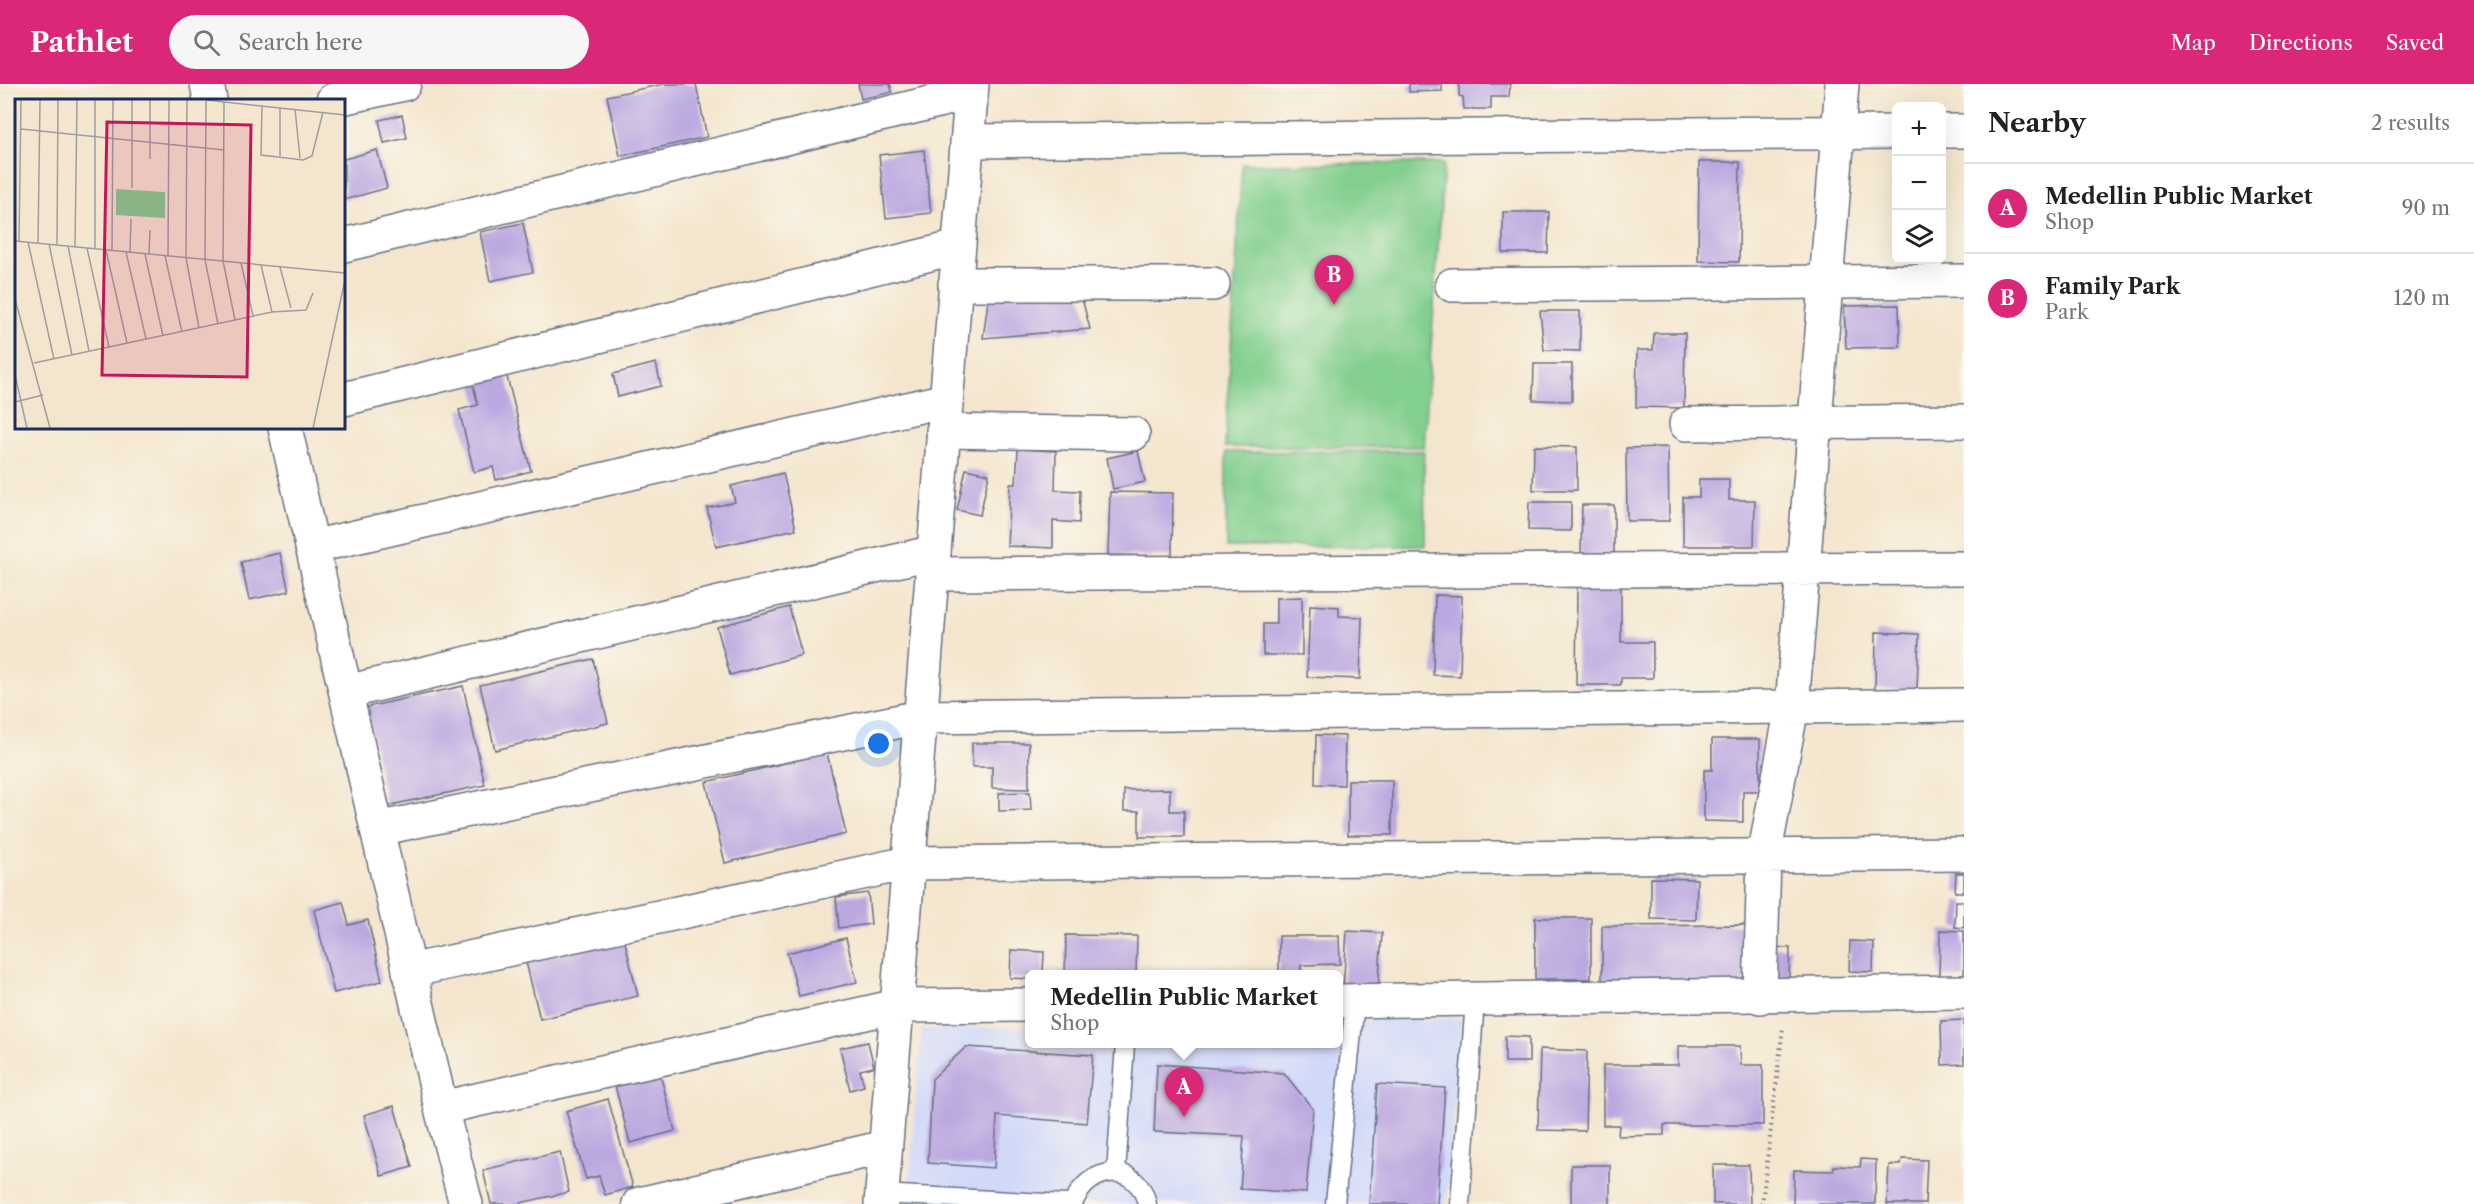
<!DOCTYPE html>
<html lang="en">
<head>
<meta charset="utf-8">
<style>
  :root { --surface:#fff; --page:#f6f6f6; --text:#222; --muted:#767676; --line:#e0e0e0; --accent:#db2777 }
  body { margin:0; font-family:"Libre Caslon Text",serif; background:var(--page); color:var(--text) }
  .controls { position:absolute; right:18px; top:18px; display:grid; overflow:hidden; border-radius:9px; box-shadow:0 6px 24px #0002 }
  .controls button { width:54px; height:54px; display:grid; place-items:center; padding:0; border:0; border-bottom:2px solid var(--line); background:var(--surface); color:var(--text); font:30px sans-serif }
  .you { position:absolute; left:879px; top:660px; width:21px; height:21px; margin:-15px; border:4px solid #fff; border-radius:50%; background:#1a73e8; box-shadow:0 0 0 9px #1a73e833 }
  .badge { display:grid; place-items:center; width:39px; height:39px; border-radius:50%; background:var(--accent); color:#fff; font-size:20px; font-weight:700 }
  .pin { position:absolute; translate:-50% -50px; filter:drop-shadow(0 2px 3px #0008) }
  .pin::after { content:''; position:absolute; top:32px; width:21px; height:18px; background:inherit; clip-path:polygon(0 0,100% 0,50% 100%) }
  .popup { position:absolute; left:1025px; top:886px; width:318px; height:78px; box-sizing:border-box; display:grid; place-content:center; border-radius:9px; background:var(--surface); filter:drop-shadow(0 2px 4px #0005); font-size:20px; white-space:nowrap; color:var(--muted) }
  .popup b { font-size:22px; color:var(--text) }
  .popup::after { content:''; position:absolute; left:50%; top:100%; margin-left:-12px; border:12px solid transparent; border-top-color:var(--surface) }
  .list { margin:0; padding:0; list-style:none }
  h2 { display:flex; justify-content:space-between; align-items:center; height:78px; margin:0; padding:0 24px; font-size:26px }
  h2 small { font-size:20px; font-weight:400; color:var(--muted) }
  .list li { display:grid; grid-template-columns:39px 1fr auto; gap:18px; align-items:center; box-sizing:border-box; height:90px; padding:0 24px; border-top:2px solid var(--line) }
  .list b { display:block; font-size:22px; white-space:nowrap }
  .list p { margin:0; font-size:20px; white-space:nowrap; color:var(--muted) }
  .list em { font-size:20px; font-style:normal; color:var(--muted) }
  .icon { flex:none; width:33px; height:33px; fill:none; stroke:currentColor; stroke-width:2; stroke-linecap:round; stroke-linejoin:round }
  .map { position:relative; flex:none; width:1964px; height:1120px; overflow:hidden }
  header { display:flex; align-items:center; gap:36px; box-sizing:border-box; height:84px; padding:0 30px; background:var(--accent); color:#fff }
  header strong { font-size:28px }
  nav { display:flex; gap:33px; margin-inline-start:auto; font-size:21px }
  .search { width:420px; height:54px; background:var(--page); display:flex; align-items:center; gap:15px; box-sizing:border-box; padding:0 21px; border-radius:33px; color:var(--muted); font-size:22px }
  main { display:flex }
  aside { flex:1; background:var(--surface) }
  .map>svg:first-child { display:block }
</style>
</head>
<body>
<header>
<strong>Pathlet</strong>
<div class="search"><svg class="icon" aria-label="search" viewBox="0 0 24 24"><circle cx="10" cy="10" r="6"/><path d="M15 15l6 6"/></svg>Search here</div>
<nav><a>Map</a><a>Directions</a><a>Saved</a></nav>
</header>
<main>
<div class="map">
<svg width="1964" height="1120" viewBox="0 0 1964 1120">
  <rect width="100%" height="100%" fill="#fbf7ec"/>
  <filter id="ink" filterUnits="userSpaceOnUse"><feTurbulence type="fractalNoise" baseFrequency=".0167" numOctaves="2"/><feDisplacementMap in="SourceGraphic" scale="12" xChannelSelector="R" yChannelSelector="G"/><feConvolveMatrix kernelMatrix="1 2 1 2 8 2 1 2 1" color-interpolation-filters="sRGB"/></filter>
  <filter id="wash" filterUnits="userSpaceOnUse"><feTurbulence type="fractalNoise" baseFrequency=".008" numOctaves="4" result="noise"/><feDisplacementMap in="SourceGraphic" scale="24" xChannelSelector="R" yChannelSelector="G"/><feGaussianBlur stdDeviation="1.35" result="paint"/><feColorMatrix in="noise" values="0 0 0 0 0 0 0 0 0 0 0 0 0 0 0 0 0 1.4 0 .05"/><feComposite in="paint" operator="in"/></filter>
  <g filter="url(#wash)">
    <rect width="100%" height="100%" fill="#f4e6ce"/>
    <path fill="#d1d9f9" d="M1462 934 1446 1120H907L922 945 1029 943 1030 960H1338L1339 937Z"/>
    <path fill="#82cf8e" stroke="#4e7f76" stroke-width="1.5" d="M1444 79 1424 363H1225L1242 80Z
      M1424 367 1425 462 1226 463V368Z"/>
    <g id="blocks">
      <path fill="#bca8e0" d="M664 0H696L707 53 620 72 607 12Z
        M858 0H890L892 8 861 15Z
        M1409 0H1442V7L1409 8Z
        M1459 0H1510L1509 13H1491V25H1464L1463 13 1459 12Z
        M402 31 407 54 384 59 379 36Z
        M377 66 387 104 344 116V75Z
        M924 66 931 129 886 134 879 71Z
        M1699 78H1740L1739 178 1698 177Z
        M1503 128H1549L1548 169H1503Z
        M523 139 533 188 490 197 480 148Z
        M990 203H1079L1090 245 983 254Z
        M1899 221 1900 263 1846 264 1844 222Z
        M1540 227H1580V267L1544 266Z
        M1654 249H1685L1684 324 1636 323 1637 266H1653Z
        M656 279 661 302 618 313 613 290Z
        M1534 280H1572V317L1533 316Z
        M506 289 531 387 496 396 493 383 474 388 459 326 478 321 472 297Z
        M1534 362 1577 363V406H1533Z
        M1668 363 1669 437H1627L1626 364Z
        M1018 365 1056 367 1055 406 1080 407 1079 439 1053 437V464L1007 462 1010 400H1016Z
        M1138 367 1145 398 1113 405 1107 374Z
        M966 385 989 390 980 431 957 426Z
        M783 389 796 445 716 463 707 424 735 418 731 402Z
        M1699 395H1729V416H1755L1754 462H1683V413H1699Z
        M1110 408 1173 409 1172 472 1108 471Z
        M1529 418H1571V447L1528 446Z
        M1582 421H1614V472H1581Z
        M280 469 289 507 249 516 241 478Z
        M1577 502H1621V558H1653V594H1621V601H1576Z
        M1435 511 1462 512 1460 592 1433 591Z
        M1302 513V571H1263V540H1276V514Z
        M1310 521 1339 523V532L1362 533 1360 595 1307 593Z
        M789 523 802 571 730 591 717 543Z
        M1876 548 1919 550 1917 606 1875 605Z
        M593 575 608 639 495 666 480 601Z
        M463 602 485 701 386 722 367 623Z
        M1316 651 1345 652 1344 701 1315 700Z
        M1712 655H1760V707H1743V738L1704 737V686H1712Z
        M972 659H1029V705L992 704V683H972Z
        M827 669 846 750 725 779 706 698Z
        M1348 696H1392V751H1348Z
        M1170 705V727H1184V753H1139V727H1124V706Z
        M1030 708 1031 726 999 727V709Z
        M1956 789H1964V808H1955Z
        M1651 794 1697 795 1696 836 1651 835Z
        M868 809 871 840 839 844 836 813Z
        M1956 817H1964V844L1955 843Z
        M343 818 349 841 368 836 382 897 334 909 314 826Z
        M1535 834H1591V895H1535Z
        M1745 841V899H1602V842Z
        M1940 846 1964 847V894L1939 893Z
        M1347 847 1382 849 1378 908 1343 906Z
        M1066 851 1137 852 1136 890H1065Z
        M1279 852H1339L1340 880 1301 881V890H1279Z
        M624 854 638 912 540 935 526 878Z
        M846 854 857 898 799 912 787 869Z
        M1850 857 1874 858 1873 888 1849 887Z
        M1769 863 1790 864 1789 894 1768 893Z
        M1011 866 1044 868 1043 890H1030V895L1010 894Z
        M1964 936V980L1942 981 1941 937Z
        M1505 952 1529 953V978H1505Z
        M868 958 874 983 860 986 864 1002 850 1006 840 964Z
        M1678 962H1740L1741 981H1763V1041H1664V1051L1618 1052 1619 1041H1603V981H1678Z
        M966 963 1093 971 1087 1039 997 1032 994 1084 928 1079 932 995Z
        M1540 965 1587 967 1585 1047 1538 1046Z
        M1157 980 1284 989 1313 1025 1306 1109 1240 1105 1244 1052 1154 1048Z
        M659 986 675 1047 630 1059 614 998Z
        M1377 1000 1445 1004 1437 1120H1369Z
        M608 1015 633 1103 605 1111 599 1092 586 1095 566 1027Z
        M394 1022 412 1083 381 1092 364 1031Z
        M560 1068 569 1108 516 1120H491L483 1086Z
        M1861 1075 1876 1076 1875 1120H1793L1794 1086 1833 1087 1834 1082 1860 1083Z
        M1902 1075 1927 1076 1925 1120H1887L1889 1081H1901Z
        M1571 1081H1610V1120H1571Z
        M1713 1081H1749L1750 1120H1713Z"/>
    </g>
  </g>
  <g filter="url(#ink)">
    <use href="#blocks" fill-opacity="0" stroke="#676f85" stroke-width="1.5"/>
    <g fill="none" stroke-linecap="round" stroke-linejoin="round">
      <defs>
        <path id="lane" d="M1116 1089 1125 960
          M881 1110 1066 1120
          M1073 1120C1088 1080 1138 1077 1147 1120
          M1335 1120 1355 917
          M1460 1120 1475 916"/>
        <path id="street" d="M333 16 404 0
          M1942 47H1964
          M967 57 1896 48
          M344 161 971 9
          M955 200H1213
          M1452 201 1964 197
          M344 315 958 163
          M1686 340 1964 337
          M943 347 1133 350
          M312 463 946 316
          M932 490 1964 484
          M346 608 934 468
          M377 745 920 633 1964 621
          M409 887 908 779 1964 770
          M1760 913 1764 773 1792 623 1842 0
          M441 1024 466 1120
          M639 1120 885 1063"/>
        <path id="secondary" d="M207 0 210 16
          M285 344 441 1024 897 922 1030 921
          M1338 917 1964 908
          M881 1120 972 0"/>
      </defs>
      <use href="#lane" stroke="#676f85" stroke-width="21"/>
      <use href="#street" stroke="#676f85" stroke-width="36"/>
      <use href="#secondary" stroke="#676f85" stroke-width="36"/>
      <path stroke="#676f85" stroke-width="4" stroke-dasharray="1.5 4.5" stroke-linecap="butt" d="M1762 1120 1783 943"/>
      <use href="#lane" stroke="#fff" stroke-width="18"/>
      <use href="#street" stroke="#fff" stroke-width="33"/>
      <use href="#secondary" stroke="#fff" stroke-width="33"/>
    </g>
  </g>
  <g transform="translate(15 15)">
    <rect width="330" height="330" fill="#f4e6ce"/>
    <path d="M101 90 150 93V119L101 116Z" fill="#82cf8e"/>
    <path fill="none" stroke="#9d9da1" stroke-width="1.5" d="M172 1 171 159 184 229M191 1 190 161 203 225M191 1 330 16M209 3 208 162 220 221M247 7 246 56 288 61 297 57 308 13M265 9V57M280 10 285 59M6 30 209 51M135 60V1M117 89V1M0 142 330 174M4 142 6 1M13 143 39 260M23 144 25 1M34 145 57 256M42 146 43 1M53 147 74 252M60 148 62 1M72 149 94 248M80 150V1M91 151 112 244M97 151 98 1M111 153 131 240M115 153 116 120M130 155 148 237M134 155 135 131M150 157 167 233M153 157 154 1M226 164 238 217M246 166 257 213M265 168 276 209M0 200 35 329M19 264 257 213 291 211 298 194M0 276 12 329M0 303 28 296M298 329 330 181"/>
    <path fill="#c2185b" fill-opacity="0.15" stroke="#c2185b" stroke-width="3" d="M92 23 236 26 232 278 87 276Z"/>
    <rect width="330" height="330" fill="none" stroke="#1b2f5e" stroke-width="3"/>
  </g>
</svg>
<div class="controls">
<button>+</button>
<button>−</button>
<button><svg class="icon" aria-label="layers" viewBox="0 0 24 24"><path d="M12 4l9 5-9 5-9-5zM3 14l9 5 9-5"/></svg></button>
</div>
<div class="you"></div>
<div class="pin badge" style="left:1184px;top:1033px">A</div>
<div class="popup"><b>Medellin Public Market</b>Shop</div>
<div class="pin badge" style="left:1334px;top:221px">B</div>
</div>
<aside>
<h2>Nearby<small>2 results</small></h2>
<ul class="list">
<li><span class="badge">A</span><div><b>Medellin Public Market</b><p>Shop</p></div><em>90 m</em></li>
<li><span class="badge">B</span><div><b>Family Park</b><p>Park</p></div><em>120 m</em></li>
</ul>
</aside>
</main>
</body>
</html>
